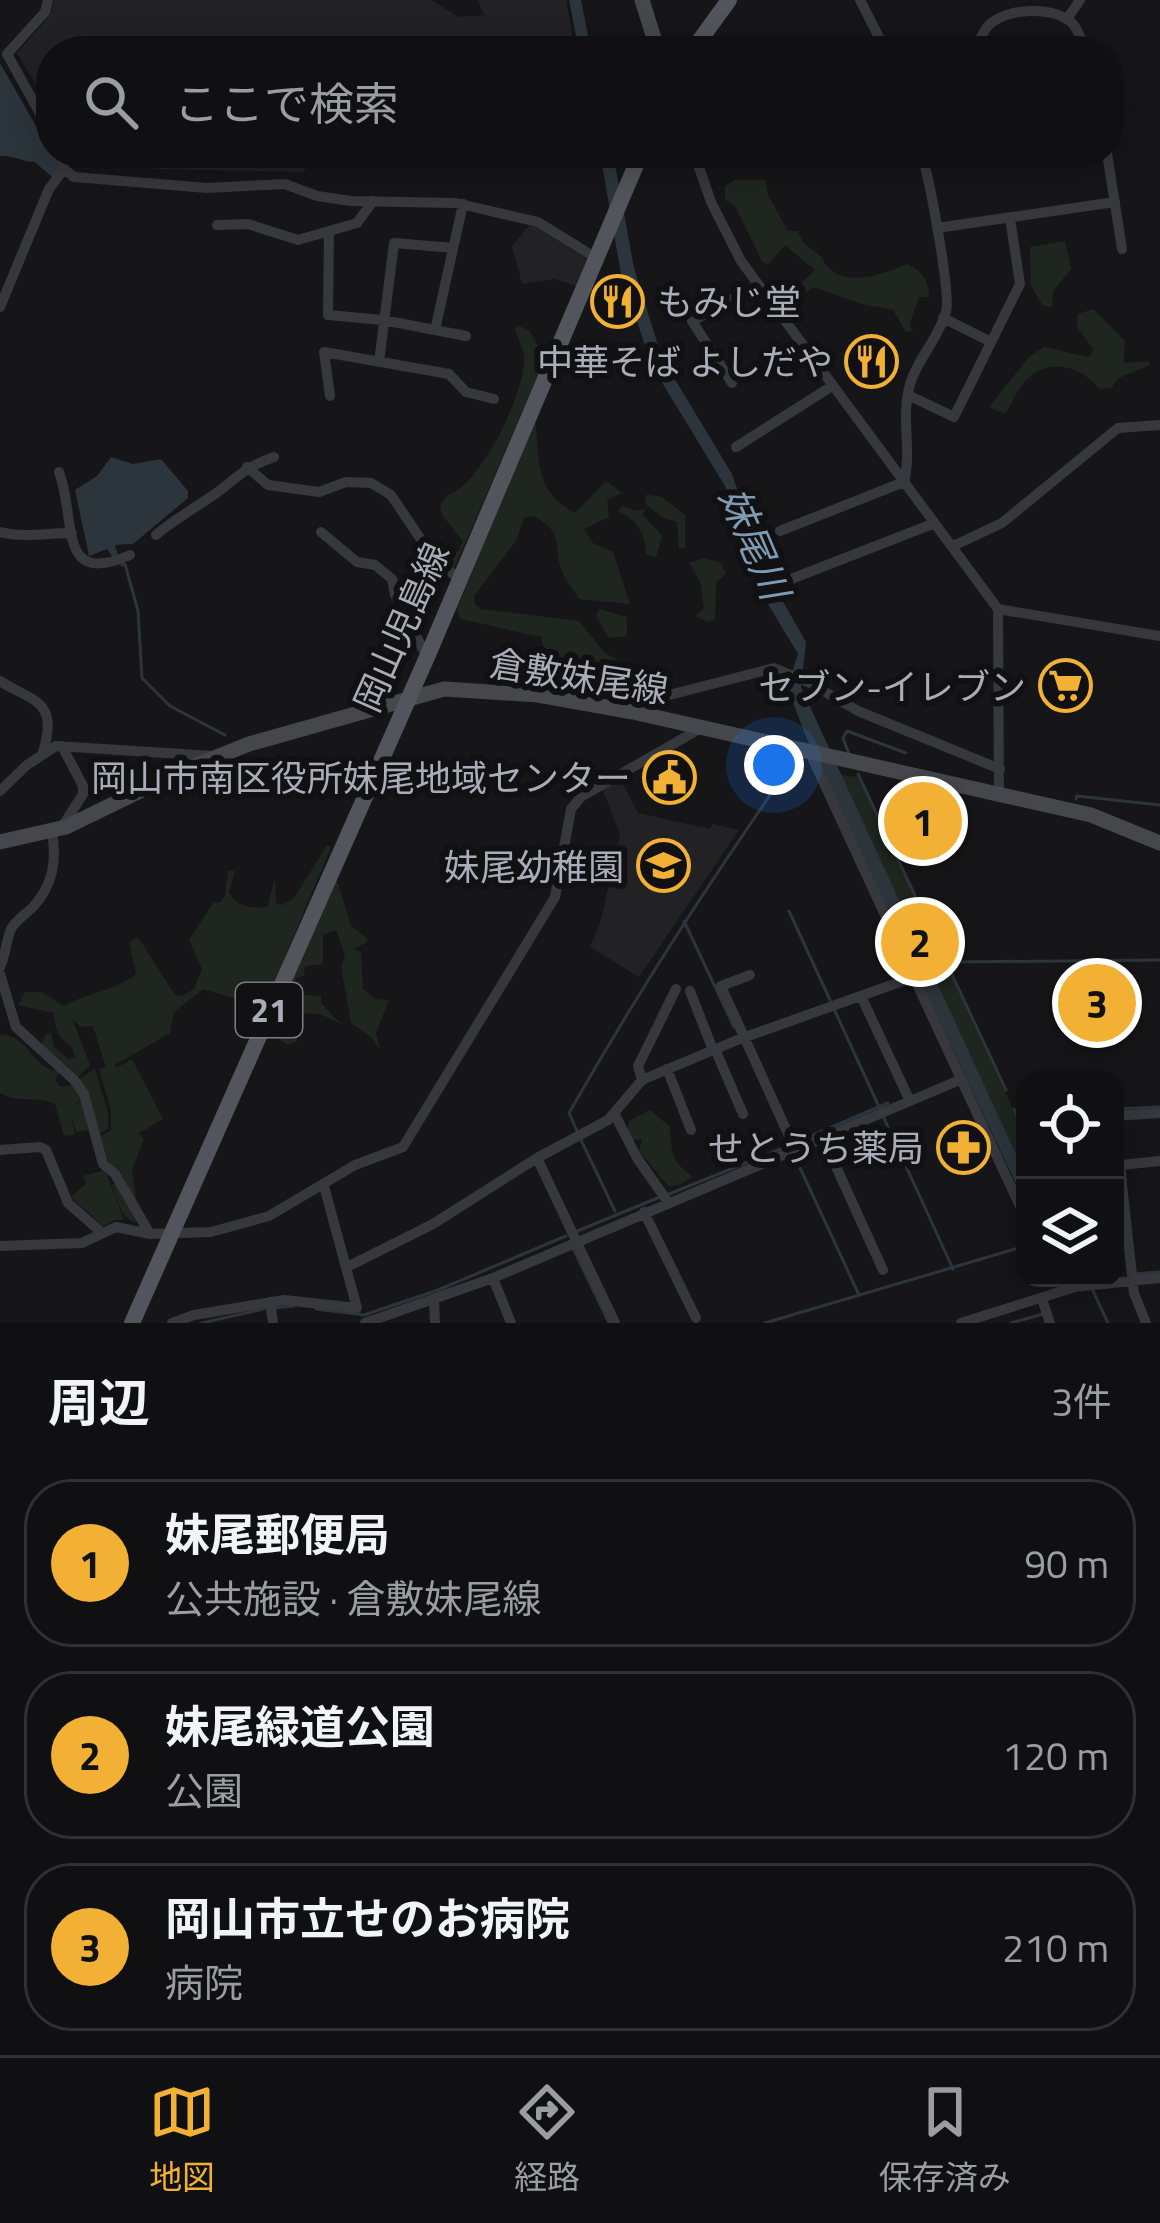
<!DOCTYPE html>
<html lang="ja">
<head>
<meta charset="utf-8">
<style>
  :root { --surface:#101012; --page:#19191b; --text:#f1f3f6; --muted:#9c9d9f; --line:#303032; --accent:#f2b134 }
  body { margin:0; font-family:"Titillium Web","Noto Sans JP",sans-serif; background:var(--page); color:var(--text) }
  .controls { position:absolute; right:36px; bottom:36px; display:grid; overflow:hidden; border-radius:24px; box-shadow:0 6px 30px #0003 }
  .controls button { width:108px; height:108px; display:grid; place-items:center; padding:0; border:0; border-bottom:3px solid var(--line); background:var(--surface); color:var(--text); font:60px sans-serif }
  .you { position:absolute; left:774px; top:765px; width:42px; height:42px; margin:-30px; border:9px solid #fff; border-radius:50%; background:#1a73e8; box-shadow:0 0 0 18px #1a73e833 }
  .badge { display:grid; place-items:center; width:78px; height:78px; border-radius:50%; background:var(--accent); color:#111; font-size:39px; font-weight:700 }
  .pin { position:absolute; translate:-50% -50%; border:6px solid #fff; box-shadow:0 3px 12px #0006 }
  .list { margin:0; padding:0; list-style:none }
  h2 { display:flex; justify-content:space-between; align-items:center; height:156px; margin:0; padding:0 48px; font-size:51px }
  h2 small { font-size:39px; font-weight:400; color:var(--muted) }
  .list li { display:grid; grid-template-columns:78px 1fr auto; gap:36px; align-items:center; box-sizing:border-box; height:168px; margin:0 24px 24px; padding:0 24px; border:3px solid var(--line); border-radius:48px }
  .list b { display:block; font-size:45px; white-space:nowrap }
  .list p { margin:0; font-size:39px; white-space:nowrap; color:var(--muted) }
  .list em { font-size:39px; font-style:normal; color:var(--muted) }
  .icon { flex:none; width:66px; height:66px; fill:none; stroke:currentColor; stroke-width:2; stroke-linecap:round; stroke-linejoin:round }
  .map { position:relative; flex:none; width:1160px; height:1323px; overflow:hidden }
  .search { position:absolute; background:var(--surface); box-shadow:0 6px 30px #0003; left:36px; right:36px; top:36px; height:132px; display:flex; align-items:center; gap:30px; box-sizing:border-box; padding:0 42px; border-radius:48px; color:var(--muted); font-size:45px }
  .sheet { height:732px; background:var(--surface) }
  nav { display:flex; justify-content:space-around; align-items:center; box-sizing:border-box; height:168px; border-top:3px solid var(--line); background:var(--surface); font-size:33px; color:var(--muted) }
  nav a { display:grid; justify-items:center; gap:6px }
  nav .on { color:var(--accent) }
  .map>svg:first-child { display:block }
</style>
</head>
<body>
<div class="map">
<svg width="1160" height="1323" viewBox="0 0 1160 1323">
  <rect width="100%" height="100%" fill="#161618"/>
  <path fill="#222225" d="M54 0H431L459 17 484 15 478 0H566L575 51H513L490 41 472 46V51H51V110L17 53 49 17Z
    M154 153H321L303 172 154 169Z
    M531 223 588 260 577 286 554 279 522 284 512 246Z
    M620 778 638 813 710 829 712 824 739 830 639 977 590 947 601 920 620 834 602 788Z"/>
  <path fill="#1e261f" d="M735 180H766L768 195 788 231H798C803 245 807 245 817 253 831 265 817 257 830 269 849 287 887 273 907 264 922 271 929 280 929 297H919L909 326 914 331 906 332 893 310 861 304 814 287 807 292 802 282 815 270 785 245 768 265 762 261 735 206 725 200V186Z
    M1065 241 1071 269 1053 291 1052 307 1043 306 1031 286 1030 247Z
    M1093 309 1125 341 1124 363 1149 361 1150 365 1119 378 1111 388 1100 389C1080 366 1050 356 1025 381 1017 389 1012 404 1005 414L989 407 1029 357 1044 347 1088 357 1094 350 1077 327 1078 314Z
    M519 326 529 330 545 359 454 569 438 556 441 548 458 552 463 541 442 515 440 506 447 495C479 489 527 389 524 357 523 348 518 338 515 329Z
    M535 418C540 461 533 490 575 513L606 481 622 493 607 500 609 517 584 529 593 543 613 552 630 604 579 599C573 589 562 576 560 565 554 540 562 532 534 516L524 518 516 541 474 596 475 604 481 609 579 621 604 652 622 663 621 667 603 673 584 671 581 664 546 656 541 637 460 619 457 609Z
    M647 494 662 497 685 515V548L679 549 677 522 663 518 645 503Z
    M622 506 636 511 645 509 643 515 662 536 656 557 646 554C647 535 635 518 618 511Z
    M705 558 721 563 726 574 716 582 715 619 709 622 695 616 704 608 700 581 689 563Z
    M599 609 627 617V636L609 638 596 616Z
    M833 774 858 777 1013 1109 1025 1142V1201L828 780Z
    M327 845 331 847 254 1031 238 1024 246 1002 203 989 174 1012 170 1033 115 1065 116 1068 132 1059 163 1119 139 1133 144 1140 132 1169 139 1222C122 1223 118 1200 112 1186L121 1173 108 1162 100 1137 111 1130V1110L99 1069 106 1068 93 1026 81 1027 72 1019 90 1065 78 1077 59 1073 55 1080 61 1087 72 1085 81 1099 75 1104 83 1101 88 1130 76 1132 71 1115 75 1135 64 1136 55 1104C36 1095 20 1104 0 1093V1034C28 1036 31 1064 54 1071L59 1062 41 1047 45 1035 51 1032 54 1047 68 1059 75 1057 71 1045C55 1038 57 1028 53 1013L18 1005 25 992H42L64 1006C87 993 117 990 136 974L129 942 138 937 175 995 182 996 194 989 202 969 189 940 214 902 219 903 225 896 228 871H235L229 892C236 907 254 910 268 906L275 877 276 903 283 905 294 898Z
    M331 880 338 883 351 926 366 937 367 942 354 949 361 952 363 989 375 999 389 1000 376 1033 380 1050 371 1037 351 1023 341 967 345 955 336 930 323 935V964L305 966 304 976 296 978 295 994 321 996V1003L341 1024 320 1014 296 1013 292 1017 298 1024 297 1041 288 1045 272 1035 270 1027Z
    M95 1069 108 1113V1129L97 1135 79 1079Z
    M650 1110 669 1126C674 1154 667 1157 693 1177L679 1185 668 1186 639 1151 642 1139 632 1140 627 1132 629 1121Z
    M105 1170 124 1220H114L103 1226 71 1197 86 1184 83 1176Z"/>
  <path fill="#2c353c" d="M569 0H581L591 51H579Z
    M0 63 48 147H51V153L60 158 61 169 52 177 35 162C22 162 14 155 0 156Z
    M600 153H613L634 268 662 358 732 474 762 565 806 642 801 687 1025 1174V1203L807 739 787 687 798 654 750 574 725 486 652 366 621 274Z
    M111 457 133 464 161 459 188 491V498L133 544 115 545 118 555 113 558 107 549 89 556 75 490 97 476Z"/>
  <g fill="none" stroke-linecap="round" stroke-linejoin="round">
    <path stroke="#2c353c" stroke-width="3" d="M122 565 125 564 138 611 142 678 170 706 225 735
      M849 754 843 738 847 731 906 753
      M858 774 1006 1090
      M1076 799 1077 796 1160 805
      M789 911 830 1000
      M684 921 734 1027
      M952 962 1160 960
      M834 1009 880 1109
      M1014 1109 1025 1134
      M1115 1109 1160 1107
      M884 1118 953 1269
      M577 1131 569 1113C639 990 715 873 796 758
      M581 1140 615 1211
      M797 1142 888 1103
      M795 1157 859 1295
      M669 1194 788 1146
      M575 1232 660 1197
      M574 1250 609 1323
      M1135 1274 1160 1272
      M1089 1278V1280
      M1093 1291 1108 1323
      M274 1308 294 1306
      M316 1309 364 1315 438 1290 566 1236
      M202 1323 264 1309
      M765 1323 1025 1246
      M1011 1323 1043 1314"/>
    <path stroke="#37383d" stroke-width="10" d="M48 0 45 12 7 54 51 133
      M860 0 886 51
      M1067 19 1080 0
      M974 51C978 44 983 31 989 25 1007 7 1056 6 1073 24 1079 31 1082 42 1085 51
      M62 153 64 169 74 177 207 188 285 184 317 196 351 201 456 203 538 222 596 258
      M694 153 711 202 741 261 998 609 999 795
      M1107 153 1122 249
      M925 163 993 153
      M217 225 248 224 298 240 357 223 373 201
      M937 228 1115 202
      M329 231 328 315 383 320 466 336
      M0 307 49 189 64 169
      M943 318 991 342
      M435 330 463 204
      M379 362 394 243 453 248
      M732 383 692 321 758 285
      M908 395 954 417 1020 284 1010 218
      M330 396 324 352 449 374 466 392 494 399
      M736 447 832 386
      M247 467 268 485 319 492 346 482 371 483 391 495 432 556 459 579
      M59 472C77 519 56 588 130 555
      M904 482C912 451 901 420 909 388 916 360 939 338 946 312 951 293 929 175 921 153
      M780 531 904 482
      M0 532C24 538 47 533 72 533
      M321 532 357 562 375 565 392 579 395 595 427 657
      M156 535C177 517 201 505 223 488 243 472 249 466 274 457
      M953 546 1002 523 1118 428 1160 425
      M786 581 935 523
      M998 609 1160 636
      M0 681C33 702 59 700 43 752
      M633 712 646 701 774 668 808 682 858 711 1000 769
      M62 746 83 786V794L62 827
      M809 751 1025 1217
      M0 791 27 765 56 746 214 756
      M0 967C6 955 6 940 11 929 15 921 27 913 33 907 53 885 57 861 52 832
      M0 974 16 1027 74 1080 84 1094 103 1164 115 1174 150 1234
      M750 975 721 986 795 1149
      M690 991 713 1050
      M861 996 909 1099
      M715 1049 743 1114
      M667 1069 691 1130
      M642 1080 638 1066 676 989
      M614 1113 637 1158 668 1202
      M1115 1116 1160 1113
      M1115 1121 1134 1293 1146 1323
      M823 1138 883 1270
      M0 1150 40 1147 46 1150 68 1203 101 1232
      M537 1158 608 1120 642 1080 737 1040 914 977
      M1121 1165 1160 1161
      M644 1212 696 1318
      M0 1246 82 1243 116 1227 150 1234 211 1232 269 1216 355 1165 403 1147 555 897 571 809 581 797 701 728
      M347 1267 433 1224 537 1158 615 1323
      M493 1278 511 1323
      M434 1299 435 1323
      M1042 1299 1050 1323
      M270 1302 273 1323
      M172 1323 194 1315 284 1300 357 1308 324 1186
      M365 1323 493 1278 962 1079
      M961 1323 1075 1287 1160 1278"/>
    <path stroke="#45474d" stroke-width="15" d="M642 0 658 51
      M0 842 66 827 177 773 249 744 444 689 538 695 633 712 1091 815 1160 843"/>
    <path stroke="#53555c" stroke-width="16" d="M692 51 729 0
      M132 1323 427 657 641 153"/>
  </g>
  <defs>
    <symbol id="restaurant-ring" viewBox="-11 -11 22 22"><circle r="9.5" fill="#111113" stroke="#f2b134" stroke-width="1.5"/><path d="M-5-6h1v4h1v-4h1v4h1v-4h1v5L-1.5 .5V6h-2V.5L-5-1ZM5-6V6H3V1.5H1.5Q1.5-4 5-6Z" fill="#f2b134"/></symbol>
    <symbol id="supermarket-ring" viewBox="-11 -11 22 22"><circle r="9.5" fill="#111113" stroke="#f2b134" stroke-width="1.5"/><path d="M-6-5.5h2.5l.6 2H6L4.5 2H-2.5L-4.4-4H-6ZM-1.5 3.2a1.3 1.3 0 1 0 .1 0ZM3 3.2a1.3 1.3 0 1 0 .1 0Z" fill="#f2b134"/></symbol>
    <symbol id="civic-ring" viewBox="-11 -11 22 22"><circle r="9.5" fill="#111113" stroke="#f2b134" stroke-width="1.5"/><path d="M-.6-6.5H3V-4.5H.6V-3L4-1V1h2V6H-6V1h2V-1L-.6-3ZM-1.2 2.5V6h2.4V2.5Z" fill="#f2b134"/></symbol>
    <symbol id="school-ring" viewBox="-11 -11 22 22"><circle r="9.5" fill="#111113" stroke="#f2b134" stroke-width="1.5"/><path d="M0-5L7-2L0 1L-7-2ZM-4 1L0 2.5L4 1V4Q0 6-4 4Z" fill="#f2b134"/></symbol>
    <symbol id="pharmacy-ring" viewBox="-11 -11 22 22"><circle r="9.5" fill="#111113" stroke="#f2b134" stroke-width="1.5"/><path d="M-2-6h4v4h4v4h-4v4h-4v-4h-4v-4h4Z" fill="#f2b134"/></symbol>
  </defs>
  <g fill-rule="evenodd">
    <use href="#restaurant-ring" x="588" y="272" width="59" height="59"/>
    <use href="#restaurant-ring" x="842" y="332" width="59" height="59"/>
    <use href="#supermarket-ring" x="1036" y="656" width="59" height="59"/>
    <use href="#civic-ring" x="640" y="748" width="59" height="59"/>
    <use href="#school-ring" x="634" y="836" width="59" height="59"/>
    <use href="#pharmacy-ring" x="934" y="1118" width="59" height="59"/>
  </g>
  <g text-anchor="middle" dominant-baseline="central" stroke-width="12" stroke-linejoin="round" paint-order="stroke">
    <rect fill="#111113" stroke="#7b7e86" stroke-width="3" x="236" y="983" width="66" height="54" rx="9"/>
    <g font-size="33" font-weight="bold" fill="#a8adb8">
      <text x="269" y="1010">21</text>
    </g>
    <g font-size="36" fill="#a8adb8" stroke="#111113" text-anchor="end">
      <text x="657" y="301" text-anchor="start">もみじ堂</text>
      <text x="833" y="361">中華そば よしだや</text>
      <text x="1026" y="686">セブン-イレブン</text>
      <text x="631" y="777">岡山市南区役所妹尾地域センター</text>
      <text x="624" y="866">妹尾幼稚園</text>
      <text x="924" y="1147">せとうち薬局</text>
    </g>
    <g font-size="36" fill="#a8adb8" stroke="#111113">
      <text transform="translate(401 627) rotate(-66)">岡山児島線</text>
      <text transform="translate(579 676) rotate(9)">倉敷妹尾線</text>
    </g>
    <g font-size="39" font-style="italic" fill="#7f9bb3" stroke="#111113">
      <text transform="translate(755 543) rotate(67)">妹尾川</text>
    </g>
  </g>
</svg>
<div class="controls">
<button><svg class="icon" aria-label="locate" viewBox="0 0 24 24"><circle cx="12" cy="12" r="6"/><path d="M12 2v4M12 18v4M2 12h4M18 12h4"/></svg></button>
<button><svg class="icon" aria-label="layers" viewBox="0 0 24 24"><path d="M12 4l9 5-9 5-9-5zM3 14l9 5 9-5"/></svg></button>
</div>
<div class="you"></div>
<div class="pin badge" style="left:923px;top:821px">1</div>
<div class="pin badge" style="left:920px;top:942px">2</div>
<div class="pin badge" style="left:1097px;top:1003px">3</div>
<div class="search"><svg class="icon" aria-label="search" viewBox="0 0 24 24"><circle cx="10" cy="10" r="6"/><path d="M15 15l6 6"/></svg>ここで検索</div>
</div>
<section class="sheet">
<h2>周辺<small>3件</small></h2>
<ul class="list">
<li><span class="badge">1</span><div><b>妹尾郵便局</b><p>公共施設 · 倉敷妹尾線</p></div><em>90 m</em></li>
<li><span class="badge">2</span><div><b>妹尾緑道公園</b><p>公園</p></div><em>120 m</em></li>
<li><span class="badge">3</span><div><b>岡山市立せのお病院</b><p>病院</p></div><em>210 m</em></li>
</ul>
</section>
<nav>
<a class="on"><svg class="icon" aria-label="map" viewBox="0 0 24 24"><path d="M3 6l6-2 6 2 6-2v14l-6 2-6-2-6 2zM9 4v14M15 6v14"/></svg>地図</a>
<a><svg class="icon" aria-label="directions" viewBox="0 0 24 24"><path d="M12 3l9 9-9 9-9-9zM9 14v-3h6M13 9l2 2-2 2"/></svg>経路</a>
<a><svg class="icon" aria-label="saved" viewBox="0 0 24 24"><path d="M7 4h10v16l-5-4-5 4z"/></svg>保存済み</a>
</nav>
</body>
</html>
